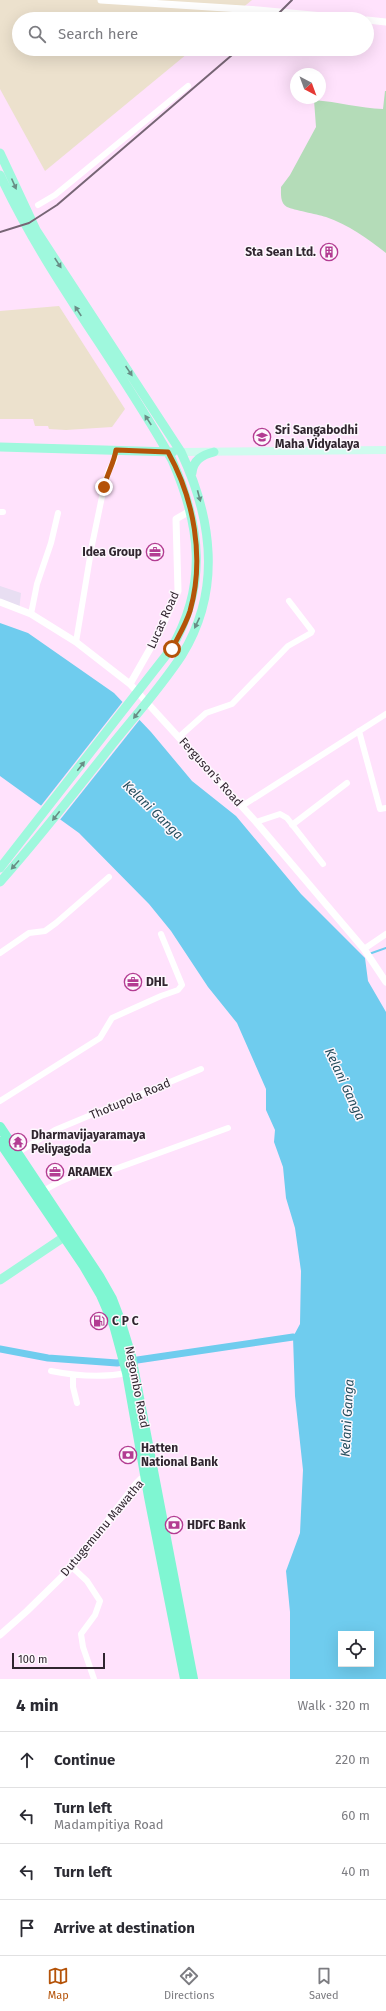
<!DOCTYPE html>
<html lang="en">
<head>
<meta charset="utf-8">
<style>
  :root { --surface:#fff; --page:#f7f7f7; --text:#2b2b33; --muted:#7c7c81; --line:#e1e1e2; --accent:#b45309 }
  body { margin:0; font-family:"Fira Sans",sans-serif; background:var(--page); color:var(--text) }
  .controls { position:absolute; right:12px; bottom:12px; display:grid; overflow:hidden; border-radius:0px; box-shadow:0 4px 16px #0002 }
  .controls button { width:36px; height:36px; display:grid; place-items:center; padding:0; border:0; border-bottom:1px solid var(--line); background:var(--surface); color:var(--text); font:20px sans-serif }
  .compass { position:absolute; left:290px; top:68px; width:36px; height:36px; border-radius:50%; background:var(--surface); box-shadow:0 4px 16px #0002; rotate:139deg }
  .scale { position:absolute; left:12px; bottom:10px; width:93px; box-sizing:border-box; padding-left:4px; border:2px solid #30252f; border-top:0; font-size:11px; line-height:14px; white-space:nowrap; color:#30252f; -webkit-text-stroke:3px #fdf7fd; paint-order:stroke }
  .stop { position:absolute; width:12px; height:12px; margin:-9px; border:3px solid #b45309; border-radius:50%; background:#fff }
  .stop.end { background:#b45309; border-color:#fff; box-shadow:0 1px 4px #0008 }
  .list { margin:0; padding:0; list-style:none }
  h2 { display:flex; justify-content:space-between; align-items:center; height:52px; margin:0; padding:0 16px; font-size:17px }
  h2 small { font-size:13px; font-weight:400; color:var(--muted) }
  .list li { display:grid; grid-template-columns:26px 1fr auto; gap:12px; align-items:center; box-sizing:border-box; height:56px; padding:0 16px; border-top:1px solid var(--line) }
  .list b { display:block; font-size:15px; white-space:nowrap }
  .list p { margin:0; font-size:13px; white-space:nowrap; color:var(--muted) }
  .list em { font-size:13px; font-style:normal; color:var(--muted) }
  .icon { flex:none; width:22px; height:22px; fill:none; stroke:currentColor; stroke-width:2; stroke-linecap:round; stroke-linejoin:round }
  .map { position:relative; flex:none; width:386px; height:1679px; overflow:hidden }
  .search { position:absolute; background:var(--surface); box-shadow:0 4px 16px #0002; left:12px; right:12px; top:12px; height:44px; display:flex; align-items:center; gap:10px; box-sizing:border-box; padding:0 14px; border-radius:22px; color:var(--muted); font-size:15px }
  .sheet { height:276px; background:var(--surface) }
  nav { display:flex; justify-content:space-around; align-items:center; box-sizing:border-box; height:56px; border-top:1px solid var(--line); background:var(--surface); font-size:11px; color:var(--muted) }
  nav a { display:grid; justify-items:center; gap:2px }
  nav .on { color:var(--accent) }
  .map>svg:first-child { display:block }
</style>
</head>
<body>
<div class="map">
<svg width="386" height="1679" viewBox="0 0 386 1679">
  <rect width="100%" height="100%" fill="#ffe2fc"/>
  <path fill="#e8def2" d="M0 586 21 593 19 611 0 604Z"/>
  <path fill="#ece1cd" d="M0 0H252L229 19H19V49H193L45 171 0 89Z
    M59 306 125 409 112 427 66 430 49 429 48 426H35L33 419H0V311Z"/>
  <path fill="#b4dcb8" d="M385 91H386V253C367 238 349 225 326 217 316 214 294 210 287 207 280 203 281 194 281 187L290 175 316 127 314 100C338 102 360 108 383 109Z"/>
  <path fill="#6fccee" fill-rule="evenodd" d="M0 623 28 633 114 693 151 732 192 781 236 816 301 894 365 958 368 981 386 1012V1679H290V1612L286 1571 300 1533 303 1470 295 1396 293 1337 300 1324 301 1271 295 1228 286 1198 283 1167 274 1142 275 1130 266 1110V1089L237 1023 208 987 171 931 149 904 79 833 0 776ZM341 1634H371V1664H341Z"/>
  <path fill="#ffe2fc" d="M124 700 141 718 59 821 40 807Z"/>
  <g fill="none" stroke-linecap="round" stroke-linejoin="round">
    <path stroke="#6fccee" stroke-width="2" d="M369 954 386 948"/>
    <path stroke="#6fccee" stroke-width="7" d="M0 1349 48 1358 117 1363 293 1337"/>
    <path stroke="#fff" stroke-width="6" d="M38 205 55 195 188 86
      M0 512H3
      M31 614 37 584 51 543 58 513
      M76 642 92 545 104 487 109 470 114 461 116 450
      M359 731 380 809 386 808
      M179 737 206 713 232 704 288 646 311 633 312 631 289 601
      M242 806 386 714
      M256 822 280 814 287 818 323 864
      M292 825 347 783
      M364 949 386 934
      M0 953 29 933 45 931 56 923 109 877
      M0 1101 100 1038 112 1018 161 996 178 990 182 985 161 934
      M17 1153 55 1130 201 1069
      M43 1191C67 1177 87 1169 115 1169L228 1128
      M51 1371C76 1376 102 1378 127 1373
      M73 1375V1387L77 1403
      M72 1567 87 1581 100 1601 95 1615 81 1634 83 1647 94 1679"/>
    <path stroke="#fff" stroke-width="7" d="M101 0 258 10 356 19
      M367 20 386 22
      M0 602 31 614 76 642 130 684 256 822 364 949 386 982
      M130 684 159 633 178 591 176 519 190 511
      M0 1635 27 1611 72 1567 137 1483 141 1479 149 1476"/>
    <path stroke="#cffbee" stroke-width="8" d="M181 452 386 450"/>
    <path stroke="#9ff8dd" stroke-width="9" d="M0 153 36 230 181 452C212 518 222 590 182 655 161 687 135 716 111 746 75 792 39 838 0 882
      M0 175C47 276 118 363 172 460 201 526 208 585 171 649L0 868
      M0 447 173 452
      M192 473C193 460 202 455 214 452
      M0 1280 70 1233"/>
    <path stroke="#7ff6d2" stroke-width="10" d="M0 1127 99 1276 112 1299 120 1320 131 1356 193 1679
      M0 1142 84 1266 101 1295 114 1325 127 1373 149 1497 185 1679"/>
    <path stroke="#776575" stroke-width="2" d="M273 19 292 0
      M0 232 29 223 57 205 239 49"/>
  </g>
  <defs><path id="oneway-solid" d="M-6-.8H1V-3.2L6.5 0L1 3.2V.8H-6Z"/></defs>
  <g fill="#688e86">
    <use href="#oneway-solid" transform="translate(14 184) rotate(66)"/>
    <use href="#oneway-solid" transform="translate(58 263) rotate(57)"/>
    <use href="#oneway-solid" transform="translate(78 311) rotate(-123)"/>
    <use href="#oneway-solid" transform="translate(129 371) rotate(56)"/>
    <use href="#oneway-solid" transform="translate(148 420) rotate(-123)"/>
    <use href="#oneway-solid" transform="translate(199 496) rotate(75)"/>
    <use href="#oneway-solid" transform="translate(197 623) rotate(115)"/>
    <use href="#oneway-solid" transform="translate(137 714) rotate(128)"/>
    <use href="#oneway-solid" transform="translate(81 766) rotate(-52)"/>
    <use href="#oneway-solid" transform="translate(56 816) rotate(128)"/>
    <use href="#oneway-solid" transform="translate(15 865) rotate(132)"/>
  </g>
  <g fill="none" stroke-linecap="round" stroke-linejoin="round">
    <path stroke="#b45309" stroke-width="5" d="M104 487C107 474 114 463 116 450L168 452C194 499 205 558 190 611 186 624 178 637 172 649"/>
  </g>
  <defs>
    <symbol id="building-ring" viewBox="-11 -11 22 22"><circle r="9.5" fill="#fdf7fd" stroke="#b33c92" stroke-width="1.5"/><path d="M-4-6H4V6H1V3H-1V6H-4ZM-2.5-4.3h1.7v1.8h-1.7ZM.8-4.3h1.7v1.8H.8ZM-2.5-1h1.7V.8h-1.7ZM.8-1h1.7V.8H.8Z" fill="#b33c92"/></symbol>
    <symbol id="school-ring" viewBox="-11 -11 22 22"><circle r="9.5" fill="#fdf7fd" stroke="#b33c92" stroke-width="1.5"/><path d="M0-5L7-2L0 1L-7-2ZM-4 1L0 2.5L4 1V4Q0 6-4 4Z" fill="#b33c92"/></symbol>
    <symbol id="office-ring" viewBox="-11 -11 22 22"><circle r="9.5" fill="#fdf7fd" stroke="#b33c92" stroke-width="1.5"/><path d="M-6-3h4V-5.5h4V-3h4V5H-6ZM-1-4.5V-3h2v-1.5ZM-6 0V1H6V0Z" fill="#b33c92"/></symbol>
    <symbol id="temple-ring" viewBox="-11 -11 22 22"><circle r="9.5" fill="#fdf7fd" stroke="#b33c92" stroke-width="1.5"/><path d="M0-6L5-2H3V0L6.5 2.5H4V6H1.5V3h-3V6H-4V2.5H-6.5L-3 0V-2H-5Z" fill="#b33c92"/></symbol>
    <symbol id="fuel-ring" viewBox="-11 -11 22 22"><circle r="9.5" fill="#fdf7fd" stroke="#b33c92" stroke-width="1.5"/><path d="M-5.5-6h7V0h2V4h1.3V-2.5L3-4.5l.8-.8L6-3V5H2.5V1h-1V6h-7ZM-4.2-4.7v3.2H.2V-4.7Z" fill="#b33c92"/></symbol>
    <symbol id="bank-ring" viewBox="-11 -11 22 22"><circle r="9.5" fill="#fdf7fd" stroke="#b33c92" stroke-width="1.5"/><path d="M-6-4H6V4H-6ZM0-2.3a2.3 2.3 0 1 0 0 4.6a2.3 2.3 0 1 0 0-4.6Z" fill="#b33c92"/></symbol>
  </defs>
  <g fill-rule="evenodd">
    <use href="#building-ring" x="319" y="242" width="20" height="20"/>
    <use href="#school-ring" x="252" y="427" width="20" height="20"/>
    <use href="#office-ring" x="145" y="542" width="20" height="20"/>
    <use href="#office-ring" x="123" y="972" width="20" height="20"/>
    <use href="#temple-ring" x="8" y="1132" width="20" height="20"/>
    <use href="#office-ring" x="45" y="1162" width="20" height="20"/>
    <use href="#fuel-ring" x="89" y="1311" width="20" height="20"/>
    <use href="#bank-ring" x="118" y="1445" width="20" height="20"/>
    <use href="#bank-ring" x="164" y="1515" width="20" height="20"/>
  </g>
  <g text-anchor="middle" dominant-baseline="central" stroke-width="3" stroke-linejoin="round" paint-order="stroke">
    <g font-size="12" font-weight="bold" fill="#30252f" stroke="#fdf7fd" text-anchor="start">
      <text x="316" y="252" text-anchor="end">Sta Sean Ltd.</text>
      <text x="275" y="430">Sri Sangabodhi<tspan x="275" dy="14">Maha Vidyalaya</tspan></text>
      <text x="142" y="552" text-anchor="end">Idea Group</text>
      <text x="146" y="982">DHL</text>
      <text x="31" y="1135">Dharmavijayaramaya<tspan x="31" dy="14">Peliyagoda</tspan></text>
      <text x="68" y="1172">ARAMEX</text>
      <text x="112" y="1321">C P C</text>
      <text x="141" y="1448">Hatten<tspan x="141" dy="14">National Bank</tspan></text>
      <text x="187" y="1525">HDFC Bank</text>
    </g>
    <g font-size="12" fill="#30252f" stroke="#fdf7fd">
      <text transform="translate(163 620) rotate(-66)">Lucas Road</text>
      <text transform="translate(211 772) rotate(48)">Ferguson's Road</text>
      <text transform="translate(130 1099) rotate(-23)">Thotupola Road</text>
      <text transform="translate(137 1387) rotate(79)">Negombo Road</text>
      <text transform="translate(102 1528) rotate(-50)">Dutugemunu Mawatha</text>
    </g>
    <g font-size="13" font-style="italic" fill="#244d5c" stroke="#fdf7fd">
      <text transform="translate(153 810) rotate(44)">Kelani Ganga</text>
      <text transform="translate(345 1084) rotate(65)">Kelani Ganga</text>
      <text transform="translate(347 1418) rotate(-87)">Kelani Ganga</text>
    </g>
  </g>
</svg>
<div class="controls">
<button><svg class="icon" aria-label="locate" viewBox="0 0 24 24"><circle cx="12" cy="12" r="6"/><path d="M12 2v4M12 18v4M2 12h4M18 12h4"/></svg></button>
</div>
<svg class="compass" viewBox="-18 -18 36 36"><path d="M0-13l5 13h-10z" fill="#e53935"/><path d="M0 13l5-13h-10z" fill="#7c7c81"/></svg>
<div class="scale">100 m</div>
<div class="stop" style="left:172px;top:649px"></div>
<div class="stop end" style="left:104px;top:487px"></div>
<div class="search"><svg class="icon" aria-label="search" viewBox="0 0 24 24"><circle cx="10" cy="10" r="6"/><path d="M15 15l6 6"/></svg>Search here</div>
</div>
<section class="sheet">
<h2>4 min<small>Walk · 320 m</small></h2>
<ul class="list">
<li><svg class="icon" aria-label="ahead" viewBox="0 0 24 24"><path d="M12 20V5M6 11l6-6 6 6"/></svg><div><b>Continue</b></div><em>220 m</em></li>
<li><svg class="icon" aria-label="left" viewBox="0 0 24 24"><path d="M17 20v-9H6M10 6l-5 5 5 5"/></svg><div><b>Turn left</b><p>Madampitiya Road</p></div><em>60 m</em></li>
<li><svg class="icon" aria-label="left" viewBox="0 0 24 24"><path d="M17 20v-9H6M10 6l-5 5 5 5"/></svg><div><b>Turn left</b></div><em>40 m</em></li>
<li><svg class="icon" aria-label="arrive" viewBox="0 0 24 24"><path d="M6 21V4h12l-3 4 3 4H6"/></svg><div><b>Arrive at destination</b></div></li>
</ul>
</section>
<nav>
<a class="on"><svg class="icon" aria-label="map" viewBox="0 0 24 24"><path d="M3 6l6-2 6 2 6-2v14l-6 2-6-2-6 2zM9 4v14M15 6v14"/></svg>Map</a>
<a><svg class="icon" aria-label="directions" viewBox="0 0 24 24"><path d="M12 3l9 9-9 9-9-9zM9 14v-3h6M13 9l2 2-2 2"/></svg>Directions</a>
<a><svg class="icon" aria-label="saved" viewBox="0 0 24 24"><path d="M7 4h10v16l-5-4-5 4z"/></svg>Saved</a>
</nav>
</body>
</html>
